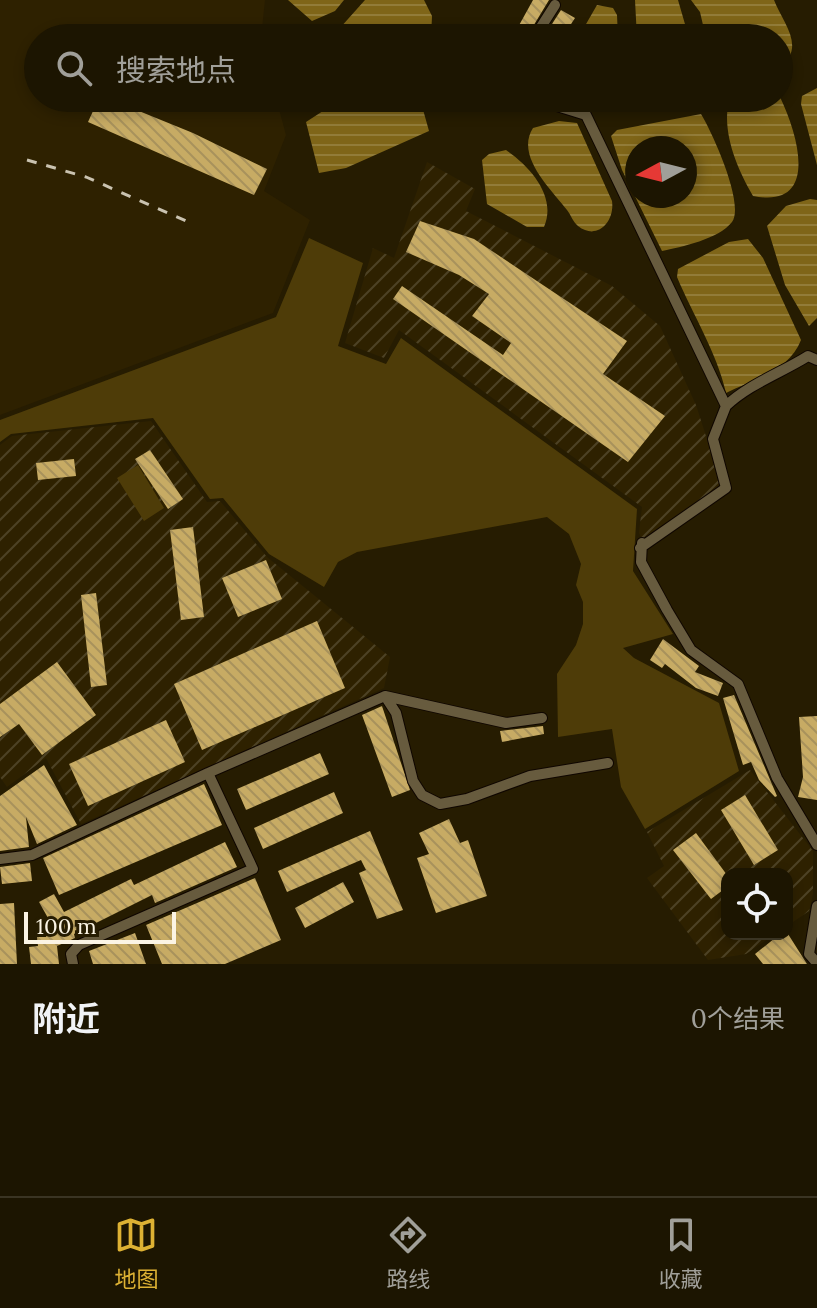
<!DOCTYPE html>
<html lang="zh">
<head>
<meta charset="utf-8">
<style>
  :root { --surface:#1c1501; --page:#292210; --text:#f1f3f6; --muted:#a09f99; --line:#3a3423; --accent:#ddb133 }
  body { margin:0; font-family:Lora,"Noto Sans SC",serif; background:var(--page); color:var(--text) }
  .controls { position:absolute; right:24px; bottom:24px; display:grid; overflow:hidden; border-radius:16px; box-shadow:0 4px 12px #0003 }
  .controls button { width:72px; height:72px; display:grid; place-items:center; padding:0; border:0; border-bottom:2px solid var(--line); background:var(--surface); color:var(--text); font:40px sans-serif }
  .compass { position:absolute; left:625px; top:136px; width:72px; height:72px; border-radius:50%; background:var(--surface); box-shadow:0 4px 12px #0003; rotate:263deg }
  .scale { position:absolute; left:24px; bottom:20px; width:152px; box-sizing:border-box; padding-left:8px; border:4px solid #fbf4e4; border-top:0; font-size:22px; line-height:28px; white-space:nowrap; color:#fbf4e4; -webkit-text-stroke:6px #261c01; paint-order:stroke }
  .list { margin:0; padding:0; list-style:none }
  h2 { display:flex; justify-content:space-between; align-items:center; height:104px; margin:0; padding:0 32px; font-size:34px }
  h2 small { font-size:26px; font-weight:400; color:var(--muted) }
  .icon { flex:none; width:44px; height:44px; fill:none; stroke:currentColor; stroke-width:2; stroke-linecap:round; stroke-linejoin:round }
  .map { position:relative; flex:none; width:817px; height:964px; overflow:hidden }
  .search { position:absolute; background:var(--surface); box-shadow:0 4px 12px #0003; left:24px; right:24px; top:24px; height:88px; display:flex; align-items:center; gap:20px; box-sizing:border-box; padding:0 28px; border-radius:44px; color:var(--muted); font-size:30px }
  .sheet { height:232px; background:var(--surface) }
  nav { display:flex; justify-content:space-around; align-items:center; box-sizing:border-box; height:112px; border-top:2px solid var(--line); background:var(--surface); font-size:22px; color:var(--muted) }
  nav a { display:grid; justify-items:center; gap:4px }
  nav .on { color:var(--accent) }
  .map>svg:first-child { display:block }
</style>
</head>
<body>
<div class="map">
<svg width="817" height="964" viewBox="0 0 817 964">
  <defs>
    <pattern id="industrial-furrows" width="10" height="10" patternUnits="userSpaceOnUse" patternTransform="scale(2)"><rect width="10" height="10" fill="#2e2100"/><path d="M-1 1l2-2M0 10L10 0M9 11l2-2" fill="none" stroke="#4d4225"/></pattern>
    <pattern id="water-rules" width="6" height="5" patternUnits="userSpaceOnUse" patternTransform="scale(2)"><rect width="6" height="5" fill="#7f6518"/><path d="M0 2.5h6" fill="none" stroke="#927c39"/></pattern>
    <pattern id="building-back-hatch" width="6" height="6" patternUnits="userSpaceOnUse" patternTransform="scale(2)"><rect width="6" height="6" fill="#c7ab64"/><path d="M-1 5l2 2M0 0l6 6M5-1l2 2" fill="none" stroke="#a8925c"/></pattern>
  </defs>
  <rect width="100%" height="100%" fill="#261c01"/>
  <path fill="#2e2100" d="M0 0H265L261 38H38V98H276L286 135 264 191 310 220 273 313 0 415Z"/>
  <path fill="url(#industrial-furrows)" d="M427 162 475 189 466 211 612 286 660 326 696 405 723 489 645 545 639 533 642 507 399 330 384 358 345 343 373 248 394 258Z
    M151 421 207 502 220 501 267 557 390 657 384 688 81 824 46 758 7 787 0 777V445L12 436Z
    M750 770 813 851V894L809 911 787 926V874H727V934H775L746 954 708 960 647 878 664 866 647 832Z"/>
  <path fill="#4e3c08" d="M309 238 363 263 338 346 386 364 401 338 637 509 633 571 673 634 623 648 634 658 719 703 739 771 645 829 621 787 612 729 558 737 557 674 576 645 583 624V602L576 585 581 564 569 534 547 517 357 552 338 562 324 587 269 554 223 498 210 499 153 418 11 434 0 442V420L276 317Z
    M138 465 164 508 144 521 117 478Z"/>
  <path fill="url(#water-rules)" fill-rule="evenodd" d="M288 0H344L335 11 312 21Z
    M365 0H424L432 16 431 38H331Z
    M635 0H678L689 38H637Z
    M691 0H774C783 23 807 48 779 67V38H706L700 12Z
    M597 5 613 8 617 15 618 38H578Z
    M817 88V165L801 104 802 96Z
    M780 97C801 141 817 209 753 196 738 170 723 136 728 105L744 98Z
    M343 98H356L374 105 384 98H414L422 106 429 131 346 168 319 173 306 122Z
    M701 114C712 132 745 204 732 222 719 239 681 247 662 251L622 170 611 136 617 130ZM637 148H685V196H637Z
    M559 121 577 123 612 201C615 222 597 241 578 226 573 222 571 215 567 210 551 189 515 156 533 128Z
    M506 150C531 167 557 197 544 227H527L487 204 482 160 489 154Z
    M810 199 817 200V318L809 326 785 285 767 226 786 206Z
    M748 239 763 258 801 340C789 371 754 379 726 393 717 353 693 315 677 277L678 269 729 242Z"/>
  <path fill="url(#building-back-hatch)" d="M533 0H549L526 38H512Z
    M561 10 575 18 562 38H543Z
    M99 98H107L193 133 267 169 254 195 88 122Z
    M420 221 474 239 627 341 603 374 665 416 628 462 393 299 402 286 503 355 511 343 472 316 489 294 459 275 406 252Z
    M150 450 183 499 168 509 135 459Z
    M74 459 76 476 38 480 36 463Z
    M193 527 204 617 181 620 170 530Z
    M266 560 282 599 238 617 222 578Z
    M96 593 107 685 91 687 81 595Z
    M317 621 345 688 202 750 174 684Z
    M663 639 699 666 695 672 723 683 718 696 696 688 665 664 662 668 650 660Z
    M57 662 96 715 42 755 19 724 0 737V704Z
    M734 695 777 796 775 797 759 780 751 762 743 765 723 698Z
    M382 706 410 790 392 797 362 715Z
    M817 716V800L798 797 803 777 799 717Z
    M166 720 185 762 88 806 69 764Z
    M543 726 544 734 502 742 500 731Z
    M320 753 329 774 246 810 237 789Z
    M44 765 77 825 37 844 26 817 29 847 0 851V796Z
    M204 784 222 825 59 895 43 858Z
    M334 792 343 813 263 849 254 828Z
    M745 795 778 850 754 865 721 810Z
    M449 819 460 843 468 840 487 896 436 913 417 858 429 854 419 833Z
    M370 831 403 910 377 919 359 873 366 870 361 860 287 892 278 871Z
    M696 833 727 875V887L711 899 673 850Z
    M225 842 237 867 155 903 152 895 74 934 75 938 57 946 59 964H31L29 947 38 946 37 937 57 934 39 902 54 894 64 912 131 879 134 885Z
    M30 863 32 881 2 884 0 867Z
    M255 878 281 940 225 964H162L146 925Z
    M343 882 354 902 305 928 295 908Z
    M14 903 17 964H0V904Z
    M135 933 146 964H93L89 951Z
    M780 934H788L807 964H763L755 954Z"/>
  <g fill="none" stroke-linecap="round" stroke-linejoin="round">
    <defs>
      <path id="minor" d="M534 38 555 5
        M531 98 586 115 726 406 713 439 726 488 640 548
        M726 406C749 384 781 373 808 356L817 360
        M642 543 641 562 667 610 691 650 738 684 777 778 817 845
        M385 696 396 713 413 781 422 795 440 804 467 799 530 776 608 763
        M208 773 385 696 506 723 542 718
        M0 859 32 855 208 773 253 869 79 945 71 954 73 964
        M817 906 809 954 817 963"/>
    </defs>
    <use href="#minor" stroke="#0f0600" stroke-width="12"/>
    <use href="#minor" stroke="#675b3e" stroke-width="10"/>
    <path stroke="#cac3b0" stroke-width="3" stroke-dasharray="10 10" stroke-linecap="butt" d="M27 160 86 177 193 224"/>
  </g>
</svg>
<div class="controls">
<button><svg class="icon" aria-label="locate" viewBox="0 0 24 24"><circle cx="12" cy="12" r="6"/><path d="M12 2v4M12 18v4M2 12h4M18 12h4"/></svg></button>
</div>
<svg class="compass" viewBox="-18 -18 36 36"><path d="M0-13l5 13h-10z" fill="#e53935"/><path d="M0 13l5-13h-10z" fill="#a09f99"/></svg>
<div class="scale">100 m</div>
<div class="search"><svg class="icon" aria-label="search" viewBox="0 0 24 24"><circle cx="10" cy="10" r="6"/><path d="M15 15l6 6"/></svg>搜索地点</div>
</div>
<section class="sheet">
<h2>附近<small>0个结果</small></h2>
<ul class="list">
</ul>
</section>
<nav>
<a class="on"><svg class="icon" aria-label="map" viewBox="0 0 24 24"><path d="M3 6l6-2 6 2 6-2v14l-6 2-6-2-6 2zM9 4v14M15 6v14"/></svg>地图</a>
<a><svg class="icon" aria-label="directions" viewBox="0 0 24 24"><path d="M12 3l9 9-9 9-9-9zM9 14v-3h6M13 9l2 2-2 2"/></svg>路线</a>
<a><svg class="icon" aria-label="saved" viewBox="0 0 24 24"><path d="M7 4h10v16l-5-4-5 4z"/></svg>收藏</a>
</nav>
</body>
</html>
